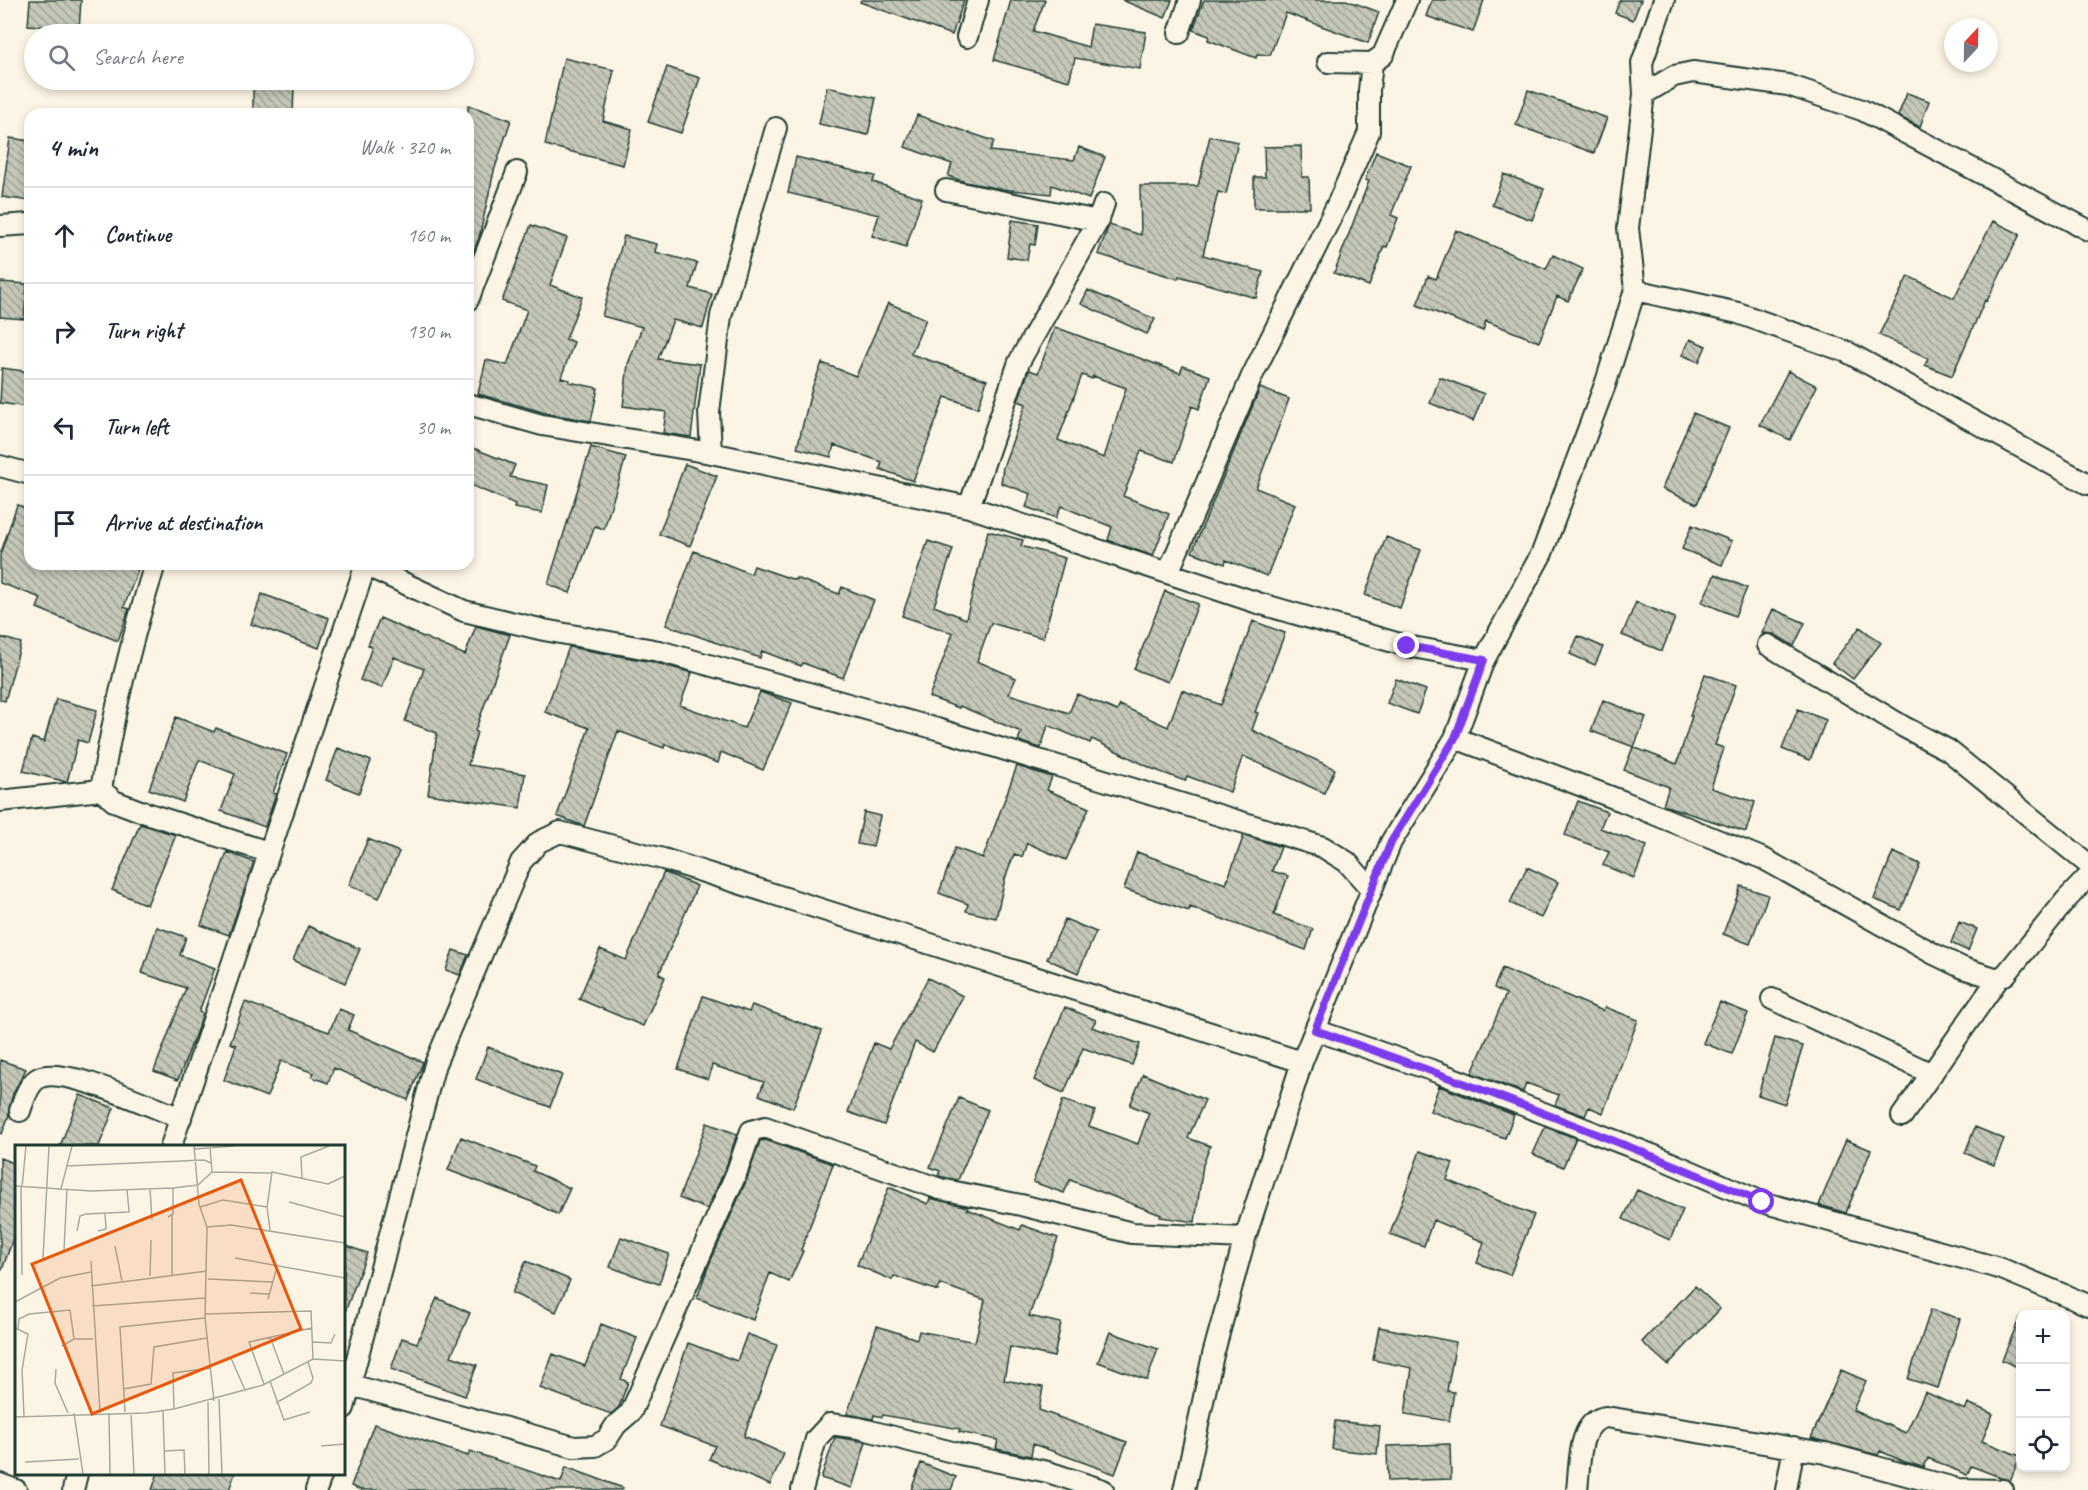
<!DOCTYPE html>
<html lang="en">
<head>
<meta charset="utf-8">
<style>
  :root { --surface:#fff; --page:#f2f2f3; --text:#1f2937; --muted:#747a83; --line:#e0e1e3 }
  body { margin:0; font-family:Caveat,sans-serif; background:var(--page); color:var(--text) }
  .controls { position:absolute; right:18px; bottom:18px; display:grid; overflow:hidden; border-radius:12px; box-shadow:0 3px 9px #0003 }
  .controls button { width:54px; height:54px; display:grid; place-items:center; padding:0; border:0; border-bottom:2px solid var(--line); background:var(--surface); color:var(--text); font:30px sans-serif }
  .compass { position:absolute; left:1944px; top:18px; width:54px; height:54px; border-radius:50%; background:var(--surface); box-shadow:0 3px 9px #0003; rotate:22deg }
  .stop { position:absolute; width:18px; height:18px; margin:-14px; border:4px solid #7c3aed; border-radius:50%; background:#fff }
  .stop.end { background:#7c3aed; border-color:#fff; box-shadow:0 2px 6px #0008 }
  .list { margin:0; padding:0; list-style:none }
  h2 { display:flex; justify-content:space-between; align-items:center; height:78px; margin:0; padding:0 24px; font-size:26px }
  h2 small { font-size:20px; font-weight:400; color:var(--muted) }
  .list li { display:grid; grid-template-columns:39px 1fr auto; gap:18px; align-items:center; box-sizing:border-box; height:96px; padding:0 24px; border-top:2px solid var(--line) }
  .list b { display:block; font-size:22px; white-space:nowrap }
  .list em { font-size:20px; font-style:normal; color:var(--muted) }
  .icon { flex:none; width:33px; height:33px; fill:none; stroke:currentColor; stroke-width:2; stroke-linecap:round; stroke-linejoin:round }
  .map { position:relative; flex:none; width:2088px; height:1490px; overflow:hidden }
  .search { position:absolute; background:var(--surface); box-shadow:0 3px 9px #0003; left:24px; top:24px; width:450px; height:66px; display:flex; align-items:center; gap:15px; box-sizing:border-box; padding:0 21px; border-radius:33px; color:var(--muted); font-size:22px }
  .panel { position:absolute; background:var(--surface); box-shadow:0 3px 9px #0003; left:24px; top:108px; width:450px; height:462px; border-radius:18px }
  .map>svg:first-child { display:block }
</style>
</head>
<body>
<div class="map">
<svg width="2088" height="1490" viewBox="0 0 2088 1490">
  <defs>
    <pattern id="building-back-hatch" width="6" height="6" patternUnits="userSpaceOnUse" patternTransform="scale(1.5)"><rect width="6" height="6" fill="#c5c7b9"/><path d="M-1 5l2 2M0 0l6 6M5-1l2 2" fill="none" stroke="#9fa397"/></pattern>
  </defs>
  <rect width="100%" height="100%" fill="#fcf5e5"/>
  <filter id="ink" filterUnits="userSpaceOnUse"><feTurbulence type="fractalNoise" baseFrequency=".0167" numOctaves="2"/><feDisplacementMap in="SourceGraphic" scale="12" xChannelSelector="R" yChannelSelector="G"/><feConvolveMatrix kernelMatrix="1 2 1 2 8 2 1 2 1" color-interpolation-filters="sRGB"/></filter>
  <g filter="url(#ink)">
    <path fill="url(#building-back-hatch)" stroke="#1f3d34" stroke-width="1.5" fill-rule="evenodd" d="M30 0H81L79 30 28 25Z
      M861 0H964L952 35 860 2Z
      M1011 0H1045L1033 31 1088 47 1092 24 1146 32 1140 69 1075 58 1069 81 994 60Z
      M1122 0H1172L1165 18Z
      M1204 0H1346L1379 12 1368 43 1286 13 1270 55 1257 54 1256 58 1208 40 1209 36 1193 30Z
      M1432 0H1484L1473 32 1426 16Z
      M1620 0H1641L1633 20 1615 13Z
      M564 58 614 70 603 121 632 129 623 165 545 145Z
      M667 67 700 78 681 133 648 122Z
      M253 86 294 88 293 114H253Z
      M827 87 876 98 868 135 819 124Z
      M1528 90 1607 118 1594 153 1516 125Z
      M1907 93 1929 101 1920 127 1898 116Z
      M468 105 511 120 494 171 479 238 472 255H468Z
      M917 115 994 141 990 151 1074 160 1079 147 1105 157 1089 199 1052 185 1051 194 1001 189 965 182 948 176 952 164 905 147Z
      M1210 136 1238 142 1226 194 1218 192 1203 255 1263 272 1256 298 1179 276 1178 279 1098 254 1109 225 1141 235 1140 186H1198Z
      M10 138 30 141V201L2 197Z
      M1301 146 1302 177H1309L1310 208H1254V177H1265L1264 147Z
      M1376 152 1411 166 1391 215 1398 218 1387 247 1384 246 1369 286 1334 273 1369 181 1365 180Z
      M796 157 875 176 873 182 922 198 906 247 872 236 879 215 788 193Z
      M1504 174 1544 189 1532 220 1492 205Z
      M1012 220 1038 224 1035 245 1030 244 1027 260 1007 257Z
      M1993 221 2020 234 1987 301 1985 300 1952 376 1925 365 1928 358 1879 335 1908 276 1954 298Z
      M531 225 567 238 550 285 582 297 566 339 574 342 561 378 570 380 569 382 598 388 591 421 550 414 478 394 486 360 507 365 527 310 502 301Z
      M1456 230 1546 269 1553 255 1583 269 1568 301 1557 296 1539 342 1486 321 1483 331 1417 305 1428 276 1436 279Z
      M624 236 657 244 655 252 697 263 690 288 712 294 703 328 673 320 658 359 700 364 691 437 663 433 666 412 623 406 628 364 642 327 602 316Z
      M0 282 27 284 24 319 0 317Z
      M1088 290 1155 319 1147 334 1081 304Z
      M888 303 926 319 911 354 987 380 978 408 945 397 913 481 880 469 882 462 834 445 831 457 797 448 812 388 822 363 856 376Z
      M1055 327 1180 373 1183 366 1210 376 1199 409 1192 406 1174 462 1141 451 1123 496 1169 514 1153 556 1108 540 1112 527 1061 506 1056 518 1026 507 1031 494 1001 483 1003 467 1026 404 1018 401 1029 370 1038 373ZM1082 375 1092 379 1093 376 1126 388 1104 458 1058 440Z
      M1690 339 1706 346 1699 362 1682 355Z
      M2 368 30 372 27 407 0 403Z
      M1788 371 1817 386 1790 440 1760 425Z
      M1440 377 1484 394 1473 421 1430 403Z
      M1260 388 1289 399 1256 488 1295 504 1267 576 1226 560 1225 564 1192 552Z
      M1693 413 1729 428 1697 504 1662 489Z
      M468 446 515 465 510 477 548 485 542 513 514 508 515 504 468 484Z
      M591 447 626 457 604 529 595 526 570 593 548 584Z
      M685 464 717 476 690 546 659 534Z
      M17 505 30 509V564H140L124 607 129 609 118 641 37 608 41 598 0 583V555Z
      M1692 525 1732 541 1722 565 1682 549Z
      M988 531 1023 540 1021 546 1065 558 1043 638 991 623 977 661 1016 678 1009 694 1069 713 1077 694 1117 711 1120 705 1168 727 1182 690 1221 705 1253 621 1285 633 1255 712 1258 713 1252 730 1335 769 1324 793 1243 756 1230 792 1187 776 1185 781 1153 769 1092 739 1090 743 1048 725 1041 748 1018 741 1021 732 960 706 959 708 929 697 953 633 902 616 928 541 953 549 934 606 966 619Z
      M1386 537 1421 550 1400 608 1365 595Z
      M694 551 751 574 754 566 795 580 796 578 839 594 842 587 874 600 843 678 803 663 801 666 762 651 760 658 666 625Z
      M1715 574 1747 588 1735 616 1702 602Z
      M1165 591 1198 604 1168 682 1134 669Z
      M262 594 329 618 319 648 251 624Z
      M1636 602 1675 618 1662 651 1622 635Z
      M1773 609 1805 623 1794 646 1774 634 1762 633Z
      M380 618 465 655 476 626 510 635 475 731 477 732 468 765 525 774 520 808 428 794 437 733 405 721 424 669 394 657 382 688 360 680 372 647 368 645Z
      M1860 627 1881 643 1853 679 1832 663Z
      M1578 636 1603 647 1595 665 1570 654Z
      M0 637 21 643 5 701 0 700Z
      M569 647 653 662 692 673 680 705 744 728 760 692 792 703 763 770 721 752 718 763 665 744 664 748 618 731 584 826 557 816 589 728 545 712Z
      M1705 674 1736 685 1715 745 1724 748 1711 788 1755 802 1746 832 1663 805 1669 787 1624 770 1633 747 1677 764 1692 716H1690Z
      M1396 679 1426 690 1417 714 1387 703Z
      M56 699 97 710 88 743 78 740 67 782 23 771 32 738 44 742Z
      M1603 700 1646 717 1634 747 1591 731Z
      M1798 709 1826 720 1810 760 1782 749Z
      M176 717 214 732 216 728 287 754 273 793 276 794 265 827 221 811 235 774 199 760 183 802 149 789Z
      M338 748 371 761 359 793 326 780Z
      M1017 766 1052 777 1047 790 1089 808 1066 860 1027 843 1022 857 1014 854 1005 879 996 918 966 911 968 904 939 893 955 848 983 858Z
      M1578 801 1607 812 1600 828 1647 846 1634 878 1603 865 1609 852 1565 835Z
      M864 812 880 816 873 847 857 844Z
      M140 824 176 835 147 905 112 890Z
      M1244 835 1281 847 1272 871 1288 876 1274 915 1313 929 1306 950 1190 907 1189 911 1124 889 1137 852 1226 884Z
      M368 839 399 852 379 898 349 885Z
      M227 852 254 862 229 935 201 925Z
      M1893 852 1920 864 1901 910 1874 899Z
      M1527 867 1558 882 1541 918 1510 903Z
      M664 872 697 886 659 974 665 977 643 1026 579 999 600 949 626 960Z
      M1741 886 1768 895 1750 944 1723 934Z
      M1065 919 1096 932 1078 973 1047 959Z
      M1959 922 1977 929 1968 951 1951 943Z
      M308 926 360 949 345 983 293 960Z
      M157 927 186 937 180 955 215 968 199 1012 203 1014 178 1080 154 1071 186 988 142 973Z
      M453 950 468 955 460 975 446 970Z
      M1502 968 1603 1011 1605 1007 1638 1020 1603 1113 1589 1107 1585 1116 1555 1105 1559 1095 1526 1083 1523 1092 1472 1073 1506 994 1494 988Z
      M928 978 963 996 933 1052 915 1042 884 1125 848 1112 874 1043 889 1049Z
      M703 996 749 1012 752 1005 822 1031 793 1108 759 1095 764 1082 712 1065 708 1079 678 1069Z
      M245 1002 329 1032 339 1009 354 1015 348 1030 423 1062 408 1100 334 1068 328 1083 312 1077 314 1073 281 1061 267 1097 224 1080 236 1045 230 1043Z
      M1720 1002 1748 1013 1732 1054 1703 1043Z
      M1065 1007 1096 1020 1092 1027 1140 1044 1132 1065 1083 1048 1064 1093 1034 1080Z
      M1775 1038 1803 1046 1785 1104 1758 1095Z
      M488 1047 562 1075 550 1107 476 1079Z
      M0 1060 26 1069 13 1094 9 1108V1115L2 1134 0 1133Z
      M1143 1074 1205 1100 1188 1138 1210 1146 1203 1165 1195 1222 1160 1217 1161 1215 1070 1180 1064 1193 1033 1182 1063 1100 1095 1111 1089 1126 1138 1144 1149 1113 1130 1105Z
      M1439 1086 1514 1115 1505 1138 1430 1111Z
      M80 1095 114 1108 99 1146H60Z
      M959 1098 988 1110 958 1180 938 1176 940 1171 930 1167Z
      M707 1123 737 1134 725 1170 707 1209 679 1198Z
      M1545 1127 1576 1138 1563 1167 1533 1154Z
      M1975 1127 2004 1139 1994 1165 1965 1153Z
      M461 1137 535 1166 533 1171 570 1188 558 1215 535 1203 448 1170Z
      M765 1140 833 1164 801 1250 803 1251 789 1282 770 1273 753 1320 697 1298 708 1267 747 1179 760 1141Z
      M1846 1140 1871 1150 1846 1213 1819 1205Z
      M1420 1151 1453 1163 1447 1180 1534 1215 1510 1275 1477 1263 1484 1242 1433 1220 1424 1246 1390 1234Z
      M0 1158 16 1164V1230L2 1270 0 1269Z
      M889 1187 928 1204 930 1198 968 1207 967 1209 1020 1230 1022 1225 1058 1238 1029 1316 1061 1323 1054 1357 1010 1347 1004 1380 1043 1387 1039 1410 1127 1442 1115 1474 1033 1444 1031 1456 996 1449 998 1440 959 1432 960 1429 883 1415 882 1417 874 1415 873 1419 847 1414 877 1326 917 1339 919 1331 975 1342 985 1300 940 1284 938 1291 894 1276 892 1280 857 1265Z
      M1637 1190 1683 1210 1670 1240 1623 1219Z
      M621 1237 669 1254 659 1284 610 1267Z
      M344 1245 367 1253 345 1312 344 1311Z
      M526 1261 570 1280 556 1312 512 1293Z
      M1695 1286 1720 1309 1668 1365 1642 1342Z
      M437 1298 470 1313 451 1356 477 1365 465 1396 391 1369 402 1338 417 1343Z
      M1931 1309 1960 1319 1938 1388 1908 1379Z
      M2020 1317V1368L2002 1360Z
      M601 1324 637 1338 621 1379 628 1382 619 1407 611 1414 540 1388 553 1354 585 1366Z
      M1379 1327 1456 1342 1447 1391 1454 1392 1449 1421 1405 1414 1412 1368 1373 1360Z
      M1110 1332 1158 1349 1147 1380 1098 1362Z
      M747 1334 777 1345 744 1436 784 1454 770 1485 709 1459 715 1446 660 1426 688 1343 737 1361Z
      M1841 1370 1866 1381 1853 1410 1906 1433 1925 1392 1965 1410 1968 1403 1993 1414 1982 1441 2020 1456 2010 1481 1971 1466 1967 1475 1928 1458 1924 1467 1905 1462 1880 1451 1878 1455 1811 1438Z
      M1335 1421 1380 1426 1377 1454 1332 1449Z
      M374 1424 468 1456 470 1451 561 1482 566 1467 623 1488 622 1490H361L351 1486Z
      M835 1437 866 1442 852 1488 821 1478Z
      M1450 1444 1451 1479 1388 1481 1387 1446Z
      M921 1463 956 1477 951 1490H911Z
      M158 1473H235L229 1490H152Z"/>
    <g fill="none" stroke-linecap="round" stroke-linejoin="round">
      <defs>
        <path id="minor" d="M1179 33 1190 0
          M967 37 978 0
          M1328 62 1372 63 1383 55 1407 0
          M1644 94 1674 76 1693 72 1788 85 1862 110 2088 230
          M946 190 1098 221
          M0 226 30 224
          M1635 290 1738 313 1847 352 2088 484
          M468 300 517 172
          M468 404 542 425 711 453 969 507 1258 603 1407 646 1484 660
          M711 453 709 412 721 316 776 128
          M0 466 30 474
          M969 507 1019 362 1098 221 1104 204
          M365 565 464 611 544 630 659 651 937 729 1323 847 1347 862 1372 890
          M1168 573 1252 376 1337 205 1369 132V90L1372 63
          M1768 645 1904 727 1948 750 2088 864
          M1455 738 1622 801 1764 859 1934 954 1963 968 1998 979
          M101 790C113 713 132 638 155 564
          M0 801 101 790 114 801 143 812 268 852
          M1772 999 1932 1074
          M1315 1030 1437 1072 1655 1156 1762 1202 2002 1269 2088 1305
          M20 1111C24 1100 27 1086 37 1079 60 1063 153 1108 181 1118
          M1902 1116 1998 979 2006 974 2066 900 2088 877
          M171 1146 366 564
          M351 1385 574 1447 595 1446 607 1439 616 1425 631 1412 736 1174 751 1131 765 1127 940 1189 1021 1205 1132 1233 1245 1238
          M344 1408 435 1064 521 862 539 842 560 832 663 859 1302 1062
          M0 1484 16 1490
          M73 1490 77 1474
          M316 1490 322 1474
          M802 1490 816 1439 830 1424 859 1428 960 1454 1048 1472 1103 1490
          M1184 1490 1213 1355 1245 1238 1302 1062 1391 842 1455 738 1484 660 1542 553 1606 382 1635 290 1628 228 1644 94 1642 63 1664 0
          M1577 1490C1580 1467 1577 1421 1606 1417L1825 1453 1958 1489 2003 1490
          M1786 1490 1794 1447"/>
      </defs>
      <use href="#minor" stroke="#1f3d34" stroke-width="24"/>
      <use href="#minor" stroke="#fcf5e5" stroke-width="20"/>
    </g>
  </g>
  <g fill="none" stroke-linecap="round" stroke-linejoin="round" filter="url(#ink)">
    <path stroke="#7c3aed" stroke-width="8" d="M1407 646 1484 660 1455 738 1391 842 1315 1030C1466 1082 1615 1139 1762 1202"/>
  </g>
  <g transform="translate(15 1145)">
    <rect width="330" height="330" fill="#fcf5e5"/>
    <path fill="none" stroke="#a4ab9e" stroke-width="1.5" d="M179 1 184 59 192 82 190 173 199 256M195 2 197 27M179 4 220 1M51 21 189 15 196 18M287 33 286 12 314 1M0 41 76 46 158 43 183 40 197 27 256 28M6 42 7 130M7 42 11 1M46 44 57 1M135 44 137 75M274 57 330 72M185 62 208 55 252 62M157 70V130M153 72 158 69V43M192 82 216 80 330 98M255 85 252 62 257 27 313 39 330 31M62 86 65 71 71 69 114 67 112 44M83 86 91 84 90 69M100 101 107 136M49 105 52 44M28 113 34 1M220 113 330 133M76 116 85 268M135 131 136 95M193 134 257 137M76 141 192 126M235 148 254 149M253 154 262 122M0 157 45 133 76 127M77 161 190 153M190 169 296 166 298 214M0 183 13 189 7 225 9 271M3 184 4 174 14 169 55 165 59 194M255 192 269 229M298 197 316 198 320 189M47 201 59 194H78M216 213 230 245M41 224 40 238 53 268M255 236 269 275 295 267M249 239 234 197 297 183M108 244 136 239 139 202 192 193M204 254 207 329M193 257 194 329M261 258 296 238 298 233 293 217M159 264 158 228 196 223M148 266 150 329M110 267 105 182 190 173M59 268 68 329M94 268 95 329M116 268 119 329M0 272 131 268 159 264 248 240 298 214 330 216M306 301 330 299M149 306 169 305 170 329M10 317 64 314"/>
    <path fill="#e8590c" fill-opacity="0.15" stroke="#e8590c" stroke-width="3" d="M226 35 286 184 77 269 17 119Z"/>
    <rect width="330" height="330" fill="none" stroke="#1f3d34" stroke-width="3"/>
  </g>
</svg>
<div class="controls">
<button>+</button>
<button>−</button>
<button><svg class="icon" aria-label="locate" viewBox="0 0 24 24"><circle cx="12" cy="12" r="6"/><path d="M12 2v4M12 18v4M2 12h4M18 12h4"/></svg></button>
</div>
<svg class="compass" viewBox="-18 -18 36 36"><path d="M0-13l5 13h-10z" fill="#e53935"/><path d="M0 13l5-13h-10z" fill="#747a83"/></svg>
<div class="stop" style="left:1762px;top:1202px"></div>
<div class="stop end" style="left:1407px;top:646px"></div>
<div class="search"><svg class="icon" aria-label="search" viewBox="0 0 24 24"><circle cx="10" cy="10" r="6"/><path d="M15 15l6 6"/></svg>Search here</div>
<section class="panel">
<h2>4 min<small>Walk · 320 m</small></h2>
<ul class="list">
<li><svg class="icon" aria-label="ahead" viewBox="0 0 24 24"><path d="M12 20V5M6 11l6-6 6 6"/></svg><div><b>Continue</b></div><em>160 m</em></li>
<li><svg class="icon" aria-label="right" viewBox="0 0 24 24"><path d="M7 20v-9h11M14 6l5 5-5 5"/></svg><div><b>Turn right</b></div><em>130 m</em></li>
<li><svg class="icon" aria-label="left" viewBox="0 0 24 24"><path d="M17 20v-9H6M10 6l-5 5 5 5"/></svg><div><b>Turn left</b></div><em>30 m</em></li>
<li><svg class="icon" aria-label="arrive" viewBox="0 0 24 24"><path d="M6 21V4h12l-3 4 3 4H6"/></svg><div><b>Arrive at destination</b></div></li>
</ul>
</section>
</div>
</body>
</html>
